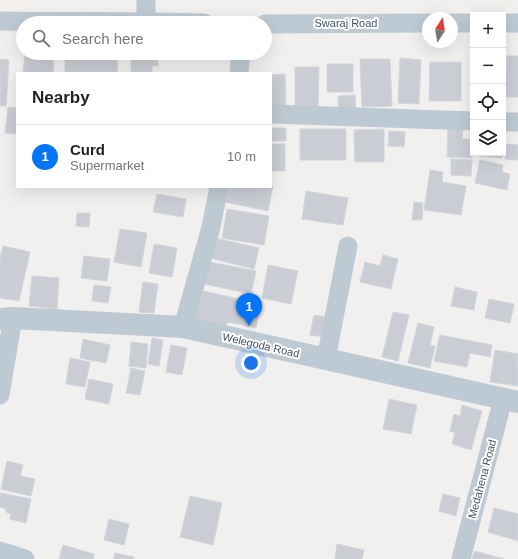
<!DOCTYPE html>
<html lang="en">
<head>
<meta charset="utf-8">
<style>
  :root { --surface:#fff; --page:#f6f6f6; --text:#222; --muted:#767676; --line:#e0e0e0; --accent:#0574f5 }
  body { margin:0; font-family:Arial,sans-serif; background:var(--page); color:var(--text) }
  .controls { position:absolute; right:12px; top:12px; display:grid; overflow:hidden; border-radius:0px; box-shadow:0 4px 16px #0002 }
  .controls button { width:36px; height:36px; display:grid; place-items:center; padding:0; border:0; border-bottom:1px solid var(--line); background:var(--surface); color:var(--text); font:20px sans-serif }
  .compass { position:absolute; left:422px; top:12px; width:36px; height:36px; border-radius:50%; background:var(--surface); box-shadow:0 4px 16px #0002; rotate:12deg }
  .you { position:absolute; left:251px; top:363px; width:14px; height:14px; margin:-10px; border:3px solid #fff; border-radius:50%; background:#1a73e8; box-shadow:0 0 0 6px #1a73e833 }
  .badge { display:grid; place-items:center; width:26px; height:26px; border-radius:50%; background:var(--accent); color:#fff; font-size:13px; font-weight:700 }
  .pin { position:absolute; translate:-50% -33px; filter:drop-shadow(0 1px 2px #0008) }
  .pin::after { content:''; position:absolute; top:21px; width:14px; height:12px; background:inherit; clip-path:polygon(0 0,100% 0,50% 100%) }
  .list { margin:0; padding:0; list-style:none }
  h2 { display:flex; justify-content:space-between; align-items:center; height:52px; margin:0; padding:0 16px; font-size:17px }
  h2 small { font-size:13px; font-weight:400; color:var(--muted) }
  .list li { display:grid; grid-template-columns:26px 1fr auto; gap:12px; align-items:center; box-sizing:border-box; height:64px; padding:0 16px; border-top:1px solid var(--line) }
  .list b { display:block; font-size:15px; white-space:nowrap }
  .list p { margin:0; font-size:13px; white-space:nowrap; color:var(--muted) }
  .list em { font-size:13px; font-style:normal; color:var(--muted) }
  .icon { flex:none; width:22px; height:22px; fill:none; stroke:currentColor; stroke-width:2; stroke-linecap:round; stroke-linejoin:round }
  .map { position:relative; flex:none; width:518px; height:559px; overflow:hidden }
  .search { position:absolute; background:var(--surface); box-shadow:0 4px 16px #0002; left:16px; top:16px; width:256px; height:44px; display:flex; align-items:center; gap:10px; box-sizing:border-box; padding:0 14px; border-radius:22px; color:var(--muted); font-size:15px }
  .panel { position:absolute; background:var(--surface); box-shadow:0 4px 16px #0002; left:16px; top:72px; width:256px; height:116px; border-radius:0px }
  .map>svg:first-child { display:block }
</style>
</head>
<body>
<div class="map">
<svg width="518" height="559" viewBox="0 0 518 559">
  <rect width="100%" height="100%" fill="#f2efef"/>
  <path fill="#caced4" stroke="#d2d5db" d="M25 53H54L53 73H23Z
    M65 53H118L117 73H65Z
    M131 53H158V66H152V73H131Z
    M507 56H518V97H505Z
    M400 58 421 60 419 104 398 103Z
    M0 59 9 60 6 106H0Z
    M360 59H390L392 106 362 107Z
    M430 62H461V101H429Z
    M327 64H353V92H327Z
    M295 67H319L318 107H295Z
    M285 74 286 110H271V75Z
    M355 95 356 113 339 114 338 96Z
    M8 107 17 108V134L5 133Z
    M448 126 463 127 462 139H472V158L447 157Z
    M271 128H286V141H271Z
    M300 129H346V160H300Z
    M384 129V162H355L354 130Z
    M389 131 405 132 404 147 388 146Z
    M271 144H285V171H271Z
    M507 144 518 145V160L505 159Z
    M478 153H502V158L478 156Z
    M451 159 472 160 471 176 451 175Z
    M480 160 503 165 502 172 510 174 507 190 475 183Z
    M430 170 443 172 442 182 466 186 461 215 424 210Z
    M271 186H273L268 211 225 202 228 187H271Z
    M306 191 348 198 343 225 302 219Z
    M157 194 186 199 183 217 153 212Z
    M414 202 423 203 422 220H412Z
    M227 209 269 216 264 245 222 238Z
    M77 213H90L89 227 76 226Z
    M120 229 147 233 141 267 114 262Z
    M211 237 259 248 254 269 206 257Z
    M154 244 177 248 172 277 149 273Z
    M3 246 30 252 19 301 0 298V259Z
    M383 255 398 259 391 289 360 282 365 262 380 266Z
    M84 256 110 259 107 281 81 278Z
    M205 261 256 271 251 294 200 283Z
    M268 265 298 271 291 304 262 298Z
    M32 276 59 278 57 309 29 306Z
    M143 282 158 284 154 313 139 312Z
    M94 285 111 287 108 303 92 301Z
    M455 287 477 292 474 310 451 306Z
    M199 290 261 304 256 328 228 322 225 326 193 319Z
    M489 299 514 304 510 323 485 318Z
    M393 312 409 315 398 361 382 357Z
    M314 315 328 317 325 337 310 335Z
    M418 323 434 327 430 345 435 346 430 368 408 363Z
    M440 335 492 345 490 357 470 353 467 367 434 361Z
    M152 338 163 340 159 366 148 364Z
    M83 339 110 345 106 363 80 358Z
    M131 342 148 344 146 368 129 366Z
    M171 345 187 348 182 375 166 372Z
    M495 350 518 354 517 366 518 367V386L490 382Z
    M70 358 90 362 85 387 66 384Z
    M131 368 145 371 140 395 126 393Z
    M89 379 113 384 109 404 85 399Z
    M389 399 417 405 411 434 383 429Z
    M462 405 482 411 471 450 452 444 455 433 450 431 454 414 460 416Z
    M7 461 23 465 20 476 35 479 31 496 1 489Z
    M0 493 31 499 26 523 10 519 11 514 6 512V509L0 507Z
    M443 494 460 498 456 516 439 511Z
    M190 496 222 503 213 545 180 537Z
    M494 508 518 514V541L488 532Z
    M109 519 129 524 124 545 104 540Z
    M337 544 364 550 362 559H335Z
    M63 545 94 554 93 559H59Z
    M475 551 504 559H472Z
    M115 553 134 557 133 559H114Z"/>
  <g fill="none" stroke-linecap="round" stroke-linejoin="round">
    <path stroke="#becad3" stroke-width="19" d="M0 21C68 22 136 21 204 23
      M146 22V0
      M452 23H473
      M503 23H518
      M265 24 428 23
      M239 73 240 61 239 53
      M271 114 473 121
      M503 122H518
      M183 327 211 227 219 187
      M326 359 348 246
      M0 395 13 318
      M0 551 25 559
      M461 559 503 399"/>
    <path stroke="#becad3" stroke-width="22" d="M0 319 13 318 183 327 518 402"/>
  </g>
  <g text-anchor="middle" dominant-baseline="central" stroke-width="4" stroke-linejoin="round" paint-order="stroke">
    <g font-size="11" fill="#45535f" stroke="#fff">
      <text x="346" y="23">Swaraj Road</text>
      <text transform="translate(261 345) rotate(13)">Welegoda Road</text>
      <text transform="translate(482 479) rotate(-75)">Medahena Road</text>
    </g>
  </g>
</svg>
<div class="controls">
<button>+</button>
<button>−</button>
<button><svg class="icon" aria-label="locate" viewBox="0 0 24 24"><circle cx="12" cy="12" r="6"/><path d="M12 2v4M12 18v4M2 12h4M18 12h4"/></svg></button>
<button><svg class="icon" aria-label="layers" viewBox="0 0 24 24"><path d="M12 4l9 5-9 5-9-5zM3 14l9 5 9-5"/></svg></button>
</div>
<svg class="compass" viewBox="-18 -18 36 36"><path d="M0-13l5 13h-10z" fill="#e53935"/><path d="M0 13l5-13h-10z" fill="#767676"/></svg>
<div class="you"></div>
<div class="pin badge" style="left:249px;top:326px">1</div>
<div class="search"><svg class="icon" aria-label="search" viewBox="0 0 24 24"><circle cx="10" cy="10" r="6"/><path d="M15 15l6 6"/></svg>Search here</div>
<section class="panel">
<h2>Nearby<small></small></h2>
<ul class="list">
<li><span class="badge">1</span><div><b>Curd</b><p>Supermarket</p></div><em>10 m</em></li>
</ul>
</section>
</div>
</body>
</html>
